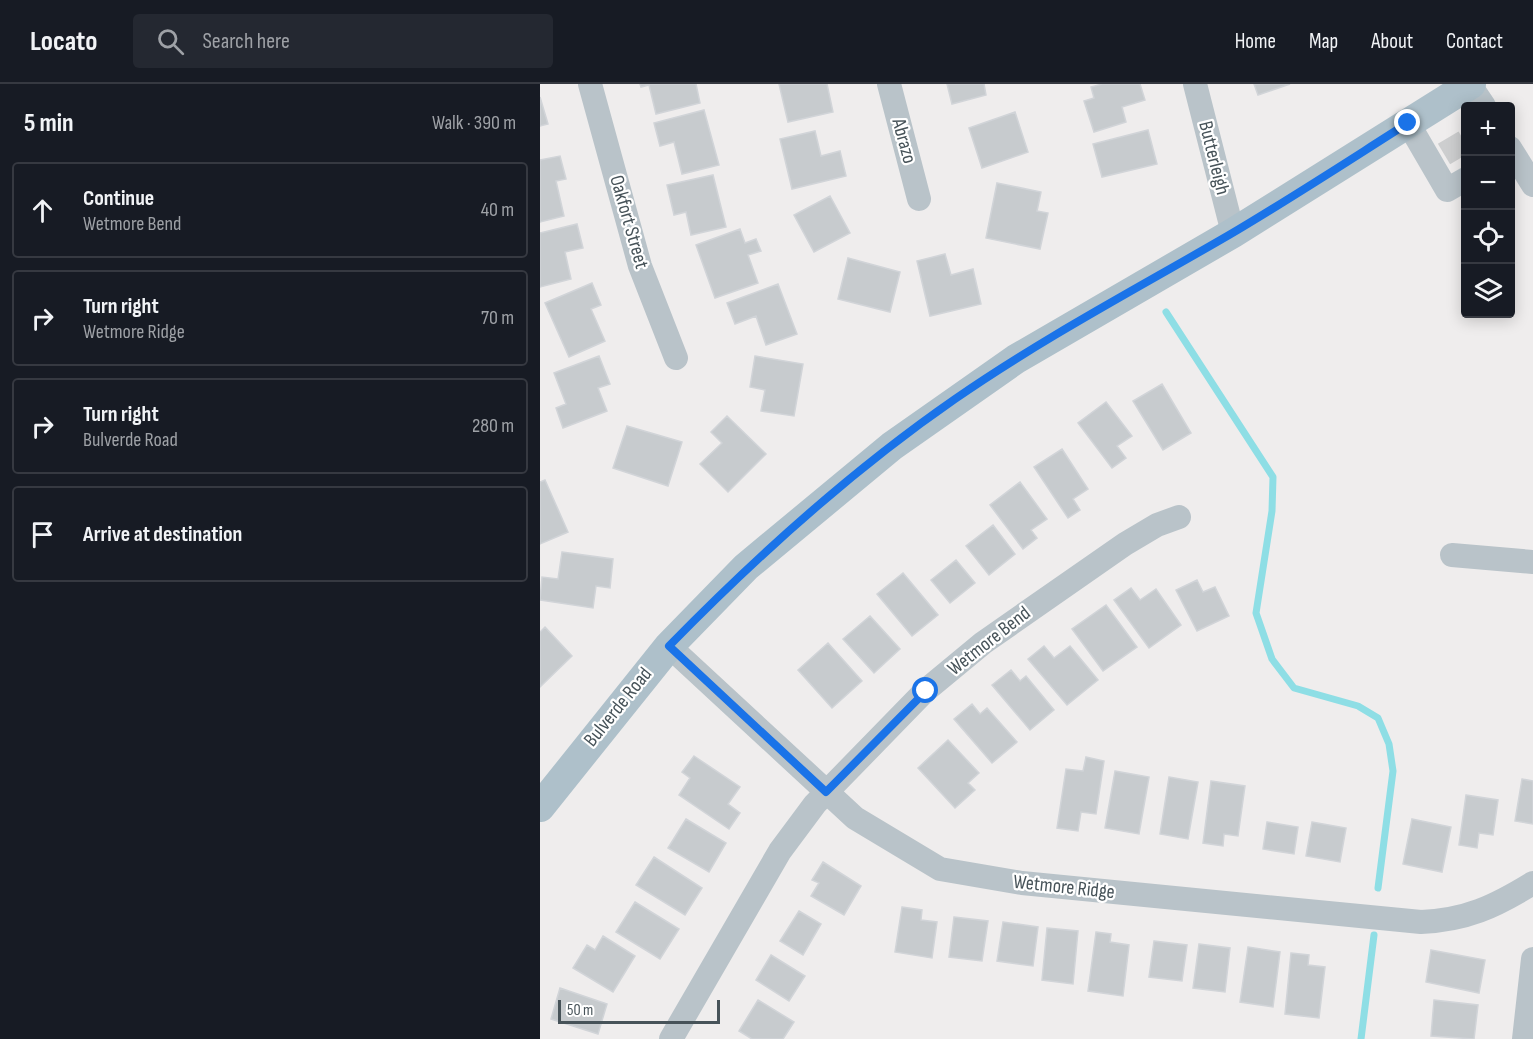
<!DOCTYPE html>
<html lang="en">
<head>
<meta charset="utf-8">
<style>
  :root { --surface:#171b24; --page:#242831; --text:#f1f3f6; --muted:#9ea1a6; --line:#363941 }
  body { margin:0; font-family:"Sofia Sans Condensed",sans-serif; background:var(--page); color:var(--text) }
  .controls { position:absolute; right:18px; top:18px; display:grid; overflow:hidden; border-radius:6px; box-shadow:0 3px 15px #0003 }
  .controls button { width:54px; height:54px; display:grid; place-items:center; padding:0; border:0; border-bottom:2px solid var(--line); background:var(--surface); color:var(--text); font:30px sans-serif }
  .scale { position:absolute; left:18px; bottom:15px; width:162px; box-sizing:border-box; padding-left:6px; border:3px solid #475359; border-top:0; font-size:16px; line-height:21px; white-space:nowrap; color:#475359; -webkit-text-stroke:4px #fff; paint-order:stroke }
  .stop { position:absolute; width:18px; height:18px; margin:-14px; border:4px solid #1a73e8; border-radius:50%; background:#fff }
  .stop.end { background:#1a73e8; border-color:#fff; box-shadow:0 2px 6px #0008 }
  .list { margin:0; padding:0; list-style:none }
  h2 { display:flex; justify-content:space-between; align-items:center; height:78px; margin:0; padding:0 24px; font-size:26px }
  h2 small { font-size:20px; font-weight:400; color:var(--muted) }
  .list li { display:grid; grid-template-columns:39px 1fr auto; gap:18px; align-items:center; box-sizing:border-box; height:96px; margin:0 12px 12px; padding:0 12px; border:2px solid var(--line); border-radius:6px }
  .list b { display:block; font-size:22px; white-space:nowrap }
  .list p { margin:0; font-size:20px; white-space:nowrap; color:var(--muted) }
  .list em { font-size:20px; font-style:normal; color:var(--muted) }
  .icon { flex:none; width:33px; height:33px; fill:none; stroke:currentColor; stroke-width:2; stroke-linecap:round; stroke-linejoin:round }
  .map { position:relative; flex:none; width:993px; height:955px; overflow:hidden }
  header { display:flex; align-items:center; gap:36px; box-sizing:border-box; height:84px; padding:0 30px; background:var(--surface); border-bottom:2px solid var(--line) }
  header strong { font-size:28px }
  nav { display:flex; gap:33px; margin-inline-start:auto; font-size:21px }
  .search { width:420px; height:54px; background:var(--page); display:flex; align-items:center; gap:15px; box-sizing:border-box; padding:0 21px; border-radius:6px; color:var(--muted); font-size:22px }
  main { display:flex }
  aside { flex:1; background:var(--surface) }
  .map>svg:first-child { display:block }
</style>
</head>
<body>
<header>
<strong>Locato</strong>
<div class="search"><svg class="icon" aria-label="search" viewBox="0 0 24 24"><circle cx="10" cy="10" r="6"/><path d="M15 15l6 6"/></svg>Search here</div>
<nav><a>Home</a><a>Map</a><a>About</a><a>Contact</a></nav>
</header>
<main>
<aside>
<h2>5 min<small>Walk · 390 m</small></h2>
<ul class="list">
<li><svg class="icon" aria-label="ahead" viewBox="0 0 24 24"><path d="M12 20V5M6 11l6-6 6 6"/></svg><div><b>Continue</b><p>Wetmore Bend</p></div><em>40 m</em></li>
<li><svg class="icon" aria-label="right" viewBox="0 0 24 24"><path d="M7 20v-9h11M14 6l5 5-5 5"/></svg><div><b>Turn right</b><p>Wetmore Ridge</p></div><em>70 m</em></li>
<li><svg class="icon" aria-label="right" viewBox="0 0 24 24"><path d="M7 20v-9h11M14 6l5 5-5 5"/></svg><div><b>Turn right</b><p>Bulverde Road</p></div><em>280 m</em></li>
<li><svg class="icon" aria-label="arrive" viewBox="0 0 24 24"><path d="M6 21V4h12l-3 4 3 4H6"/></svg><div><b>Arrive at destination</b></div></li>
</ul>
</aside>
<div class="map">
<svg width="993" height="955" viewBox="0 0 993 955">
  <rect width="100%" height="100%" fill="#efeded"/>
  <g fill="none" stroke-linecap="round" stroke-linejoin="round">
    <path stroke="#8edee5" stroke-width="7" d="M626 228 733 393 732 427 716 529 732 575 754 604 818 622 838 634 849 660 853 687 838 804
      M821 955 834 851"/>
  </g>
  <path fill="#c7cbce" stroke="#d1d4d8" stroke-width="1.5" d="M100 0H156L160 19 116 30 109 1 101 3Z
    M239 0H287L293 28 248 38Z
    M407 0H444L446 11 412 20Z
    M562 0H600L605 16 582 23 586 38 554 48 544 17 554 14 551 3Z
    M714 0H750L718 11Z
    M0 13 8 40 0 42Z
    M164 26 179 81 142 90 134 58 120 62 114 39Z
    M475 28 488 68 442 84 429 44Z
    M608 46 617 80 562 93 553 60Z
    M275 47 281 72 300 67 306 92 252 105 240 55Z
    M20 72 26 95 16 97 24 132 0 138V76Z
    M173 91 186 143 151 151 146 128 134 131 127 101Z
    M457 99 501 108 497 127 508 129 500 165 446 154Z
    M290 112 310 149 274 168 254 131Z
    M37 140 43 164 25 168 31 195 0 203V149Z
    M200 145 205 159 216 155 221 167 208 171 218 199 175 214 156 161Z
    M405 170 411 191 433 185 441 220 390 232 377 177Z
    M308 174 360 188 350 228 298 215Z
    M52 199 61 221 51 225 65 257 29 273 5 219Z
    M238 200 257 250 226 261 216 232 195 240 187 219Z
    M59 272 70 300 58 304 67 327 23 344 16 324 26 320 14 289Z
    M215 272 263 280 254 332 221 327 225 306 210 303Z
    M622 300 651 349 623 366 593 317Z
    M566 318 592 352 577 362 586 374 572 384 538 339Z
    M187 332 226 370 188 408 160 380 182 359 171 348Z
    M87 342 142 358 128 402 73 384Z
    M522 365 548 405 533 415 540 426 528 434 494 383Z
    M5 396 28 448 0 460V398Z
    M480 398 507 435 491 446 497 454 483 465 450 421Z
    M453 441 475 470 449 491 426 462Z
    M22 468 73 475 70 504 56 502 53 524 0 516 2 493 18 495Z
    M416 476 435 499 410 519 391 496Z
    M363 489 398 531 372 552 337 510Z
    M657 496 663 508 675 503 689 532 657 547 636 506Z
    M591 504 600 516 616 505 641 541 609 564 574 516Z
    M566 521 597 563 563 587 532 545Z
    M330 532 360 565 334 589 303 555Z
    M5 543 32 572 0 603V548Z
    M288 559 322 597 292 624 258 586Z
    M504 562 514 574 530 562 558 596 527 621 488 575Z
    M471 586 480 597 486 592 514 626 490 646 452 601Z
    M432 620 440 630 447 624 477 658 452 679 414 635Z
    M408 656 439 689 428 699 435 706 415 724 378 684Z
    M154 672 200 703 188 720 200 729 189 745 139 711 150 694 142 688Z
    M546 673 564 677 556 730 541 728 538 747 517 744 526 685 543 687Z
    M575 687 609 693 599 750 565 744Z
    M629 693 658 698 648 755 620 750Z
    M982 695 993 697V740L975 737Z
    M671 697 705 702 698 752 684 750 683 762 663 759Z
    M926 711 958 716 953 751 939 749 937 764 919 761Z
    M146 735 186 759 169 788 128 764Z
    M872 735 911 743 902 788 863 780Z
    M727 738 758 743 754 770 723 765Z
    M772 738 806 744 800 778 766 772Z
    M114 773 162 804 145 831 96 801Z
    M283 778 321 802 304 831 271 812 279 799 272 796Z
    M95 818 139 845 120 875 76 848Z
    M362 823 382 826 381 836 397 838 392 874 355 868Z
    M259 827 281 840 263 871 240 857Z
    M414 833 448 837 442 877 409 873Z
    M463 838 498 843 493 882 457 877Z
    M507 844 538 847 533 900 502 896Z
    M556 848 571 850 570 858 589 861 583 912 548 907Z
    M63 852 95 872 73 908 33 884 47 861 55 866Z
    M614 857 647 861 642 897 609 893Z
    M659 860 690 864 685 908 653 904Z
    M708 863 740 868 733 923 700 918Z
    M891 866 945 876 939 909 886 898Z
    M751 869 769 871 768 881 785 883 779 934 745 930Z
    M231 871 265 892 249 917 216 896Z
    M20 904 67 920 58 950 11 935Z
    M218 916 254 938 243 955H212L199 947Z
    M894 916 938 921 934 955 891 952Z"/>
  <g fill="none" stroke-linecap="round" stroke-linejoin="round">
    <path stroke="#cdcecf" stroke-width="24" stroke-dasharray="24 12" stroke-linecap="butt" d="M904 70 926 57"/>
    <path stroke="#b9c3c9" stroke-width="24" d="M50 0 100 182 136 274
      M349 0 379 115
      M655 0 693 149
      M930 1 944 22
      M868 39 907 106 926 95
      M970 64 993 101
      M912 471 993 478
      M129 562 315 734 400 785 482 799 881 838C926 836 954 823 993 799
      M131 955 240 767 275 720 385 607 443 559 585 460 617 441 639 433
      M984 955 993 875"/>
    <path stroke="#aec0ca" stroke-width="30" d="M0 723 129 562 206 483 352 362 476 275 693 149 931 0"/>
  </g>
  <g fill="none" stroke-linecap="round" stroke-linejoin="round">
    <path stroke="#1a73e8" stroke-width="8" d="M386 607 286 708 129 562C217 472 311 387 415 315 503 254 598 204 689 151 750 115 808 77 868 39"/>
  </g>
  <g text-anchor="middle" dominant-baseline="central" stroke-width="4.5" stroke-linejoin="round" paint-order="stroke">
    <g font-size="20" fill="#475359" stroke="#fff">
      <text transform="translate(364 57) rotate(75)">Abrazo</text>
      <text transform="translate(674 74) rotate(76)">Butterleigh</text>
      <text transform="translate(89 138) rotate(74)">Oakfort Street</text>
      <text transform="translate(449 557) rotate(-38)">Wetmore Bend</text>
      <text transform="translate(78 623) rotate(-51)">Bulverde Road</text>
      <text transform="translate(524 803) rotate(6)">Wetmore Ridge</text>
    </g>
  </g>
</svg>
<div class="controls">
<button>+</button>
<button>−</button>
<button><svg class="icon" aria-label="locate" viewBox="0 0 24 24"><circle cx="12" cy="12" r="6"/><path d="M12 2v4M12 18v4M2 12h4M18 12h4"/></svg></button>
<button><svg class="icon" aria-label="layers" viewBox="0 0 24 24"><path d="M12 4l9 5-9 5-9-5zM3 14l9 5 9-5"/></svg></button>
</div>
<div class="scale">50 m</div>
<div class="stop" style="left:386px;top:607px"></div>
<div class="stop end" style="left:868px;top:39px"></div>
</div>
</main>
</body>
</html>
